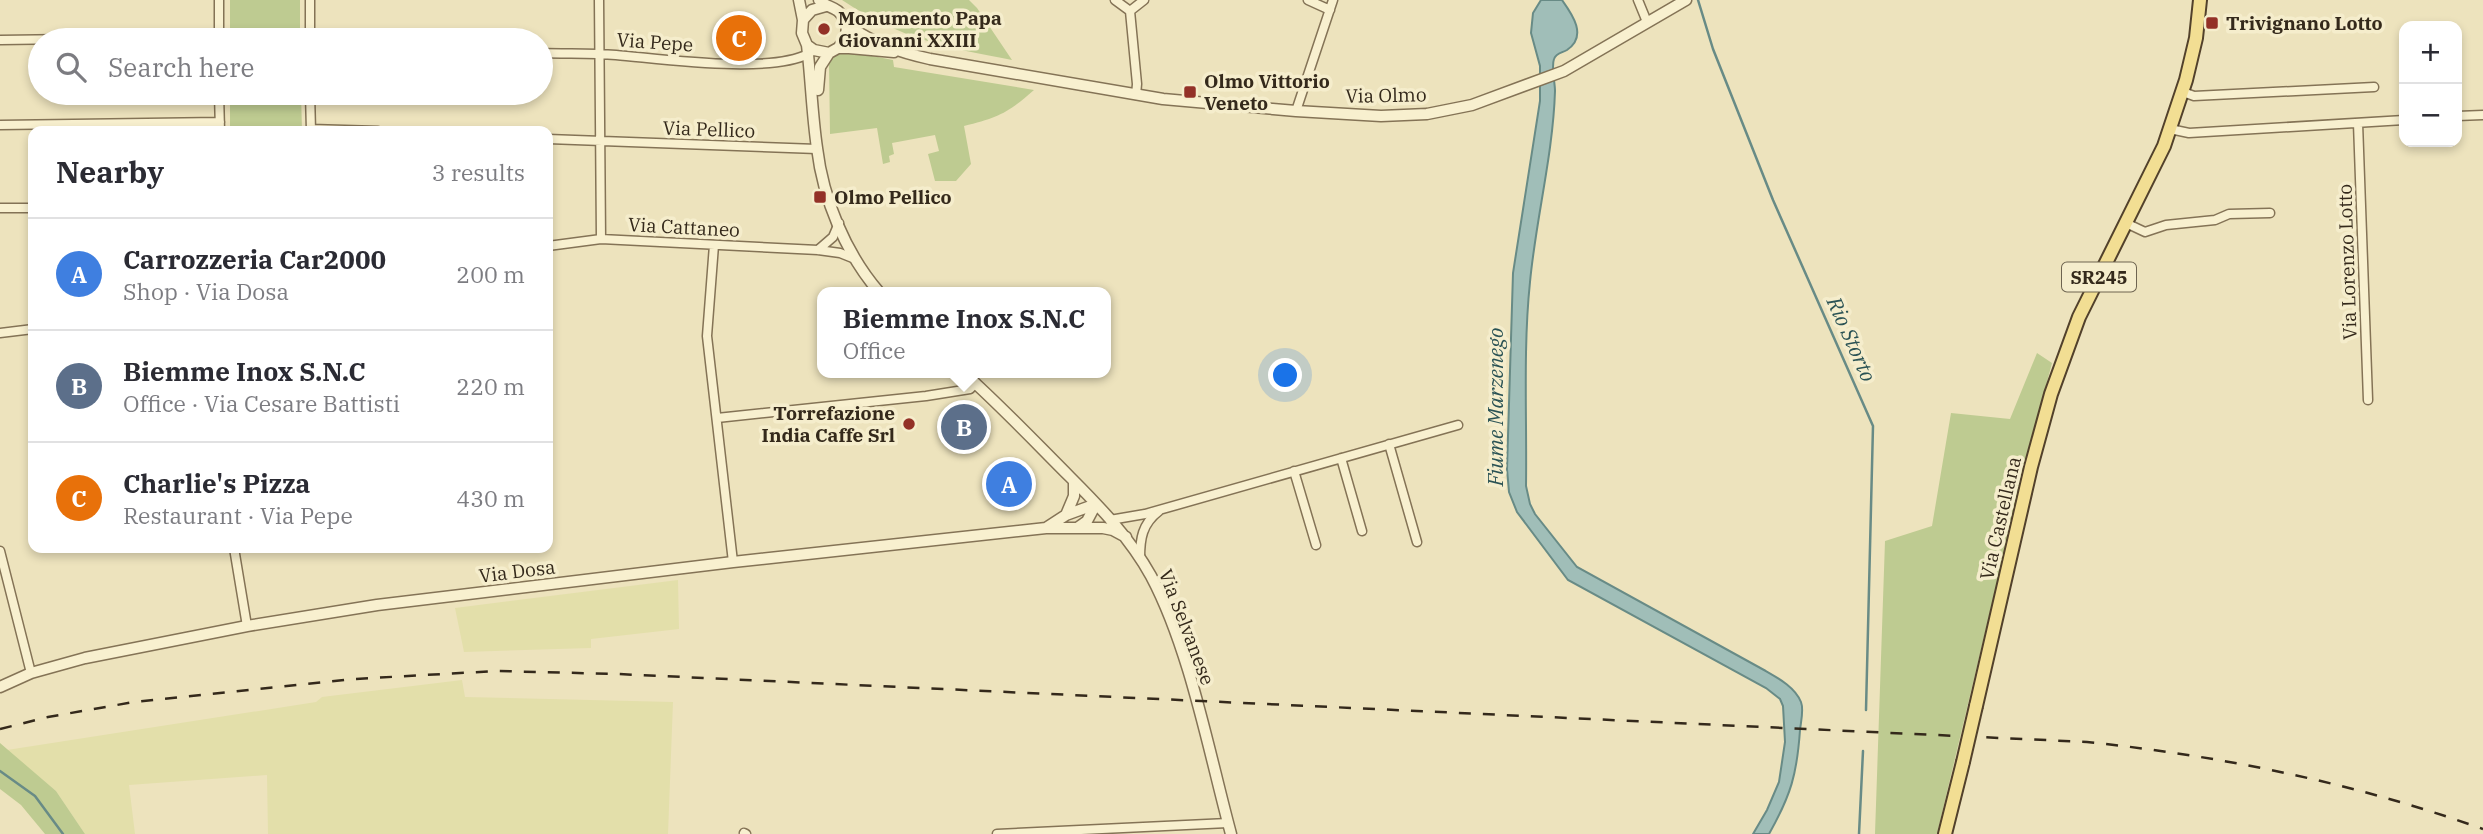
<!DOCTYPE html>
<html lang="en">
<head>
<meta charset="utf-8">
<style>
  :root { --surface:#fff; --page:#f2f2f3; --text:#2b2b33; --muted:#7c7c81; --line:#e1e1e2; --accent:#933127 }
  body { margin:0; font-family:"IBM Plex Serif",serif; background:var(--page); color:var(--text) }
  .controls { position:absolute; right:21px; top:21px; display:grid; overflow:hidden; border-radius:14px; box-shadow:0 4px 10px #0003 }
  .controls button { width:63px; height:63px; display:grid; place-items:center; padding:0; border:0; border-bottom:2px solid var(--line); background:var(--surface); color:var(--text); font:35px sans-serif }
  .you { position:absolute; left:1286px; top:376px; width:24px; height:24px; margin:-18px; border:5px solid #fff; border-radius:50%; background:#1a73e8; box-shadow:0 0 0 10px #1a73e833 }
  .badge { display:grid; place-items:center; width:46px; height:46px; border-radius:50%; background:var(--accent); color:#fff; font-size:23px; font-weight:700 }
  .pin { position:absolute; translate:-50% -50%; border:4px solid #fff; box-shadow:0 2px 7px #0006 }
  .popup { position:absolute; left:817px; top:287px; width:294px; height:91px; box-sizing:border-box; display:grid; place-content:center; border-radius:14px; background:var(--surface); filter:drop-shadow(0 2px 5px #0005); font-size:23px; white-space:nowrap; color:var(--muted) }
  .popup b { font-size:26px; color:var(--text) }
  .popup::after { content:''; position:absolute; left:50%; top:100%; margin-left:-14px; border:14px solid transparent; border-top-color:var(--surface) }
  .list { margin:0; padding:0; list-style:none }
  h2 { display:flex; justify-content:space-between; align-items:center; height:91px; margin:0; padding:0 28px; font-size:30px }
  h2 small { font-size:23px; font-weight:400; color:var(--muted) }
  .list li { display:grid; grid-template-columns:46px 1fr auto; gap:21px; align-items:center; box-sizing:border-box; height:112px; padding:0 28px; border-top:2px solid var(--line) }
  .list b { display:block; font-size:26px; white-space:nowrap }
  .list p { margin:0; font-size:23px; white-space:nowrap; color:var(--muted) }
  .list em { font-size:23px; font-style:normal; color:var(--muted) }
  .icon { flex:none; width:38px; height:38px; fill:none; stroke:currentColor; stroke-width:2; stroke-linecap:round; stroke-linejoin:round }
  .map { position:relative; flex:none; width:2483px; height:834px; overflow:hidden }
  .search { position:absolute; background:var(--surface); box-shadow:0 4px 10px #0003; left:28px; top:28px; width:525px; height:77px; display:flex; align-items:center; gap:18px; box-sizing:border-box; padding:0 24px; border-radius:38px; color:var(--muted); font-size:26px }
  .panel { position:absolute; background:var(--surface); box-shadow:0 4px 10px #0003; left:28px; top:126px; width:525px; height:427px; border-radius:14px }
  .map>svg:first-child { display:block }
</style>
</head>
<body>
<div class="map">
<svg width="2483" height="834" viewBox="0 0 2483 834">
  <rect width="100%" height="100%" fill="#ede3bd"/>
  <path fill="#e3dfaa" d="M678 580 679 629 591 639V648L464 652 455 608Z
    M462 680 465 697 673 702 668 834H268L267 775 129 785 135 834H85L56 791 7 750 316 702 322 697Z"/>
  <path fill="#becb91" d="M230 0H300V40H230Z
    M842 0H969L977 8 1012 60C944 47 901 39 842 0Z
    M841 53H857L893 60 894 67 1034 90C1008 113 998 118 964 126L971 164 956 181H935L928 154 939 151 935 135 892 143 894 154 889 156 890 162 883 164 877 128 830 134 829 62 833 56Z
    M230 93H301L302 131H230Z
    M2037 353 2052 363 2024 469 1937 834H1875L1885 541 1932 526 1951 413 2010 419Z
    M0 743 56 791 85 834H45L21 805 0 789Z"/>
  <path fill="#a0beb8" stroke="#688b86" stroke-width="2" d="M1541 0H1562C1572 14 1588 36 1567 50 1562 53 1556 53 1554 59 1551 67 1555 82 1555 91 1553 155 1536 218 1530 282 1523 349 1527 418 1526 486L1530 504 1535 514 1577 567 1764 670C1778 678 1795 687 1801 702 1804 710 1801 721 1800 730 1797 774 1791 795 1769 834H1753L1767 810 1779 782 1785 742 1783 706 1780 699 1766 688 1568 580 1517 512 1509 492 1507 469 1513 273 1540 101V66L1531 33 1533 13Z"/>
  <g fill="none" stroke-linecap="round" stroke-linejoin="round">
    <path stroke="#688b86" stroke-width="2.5" d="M1698 0 1713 49 1773 200 1873 426 1866 710
      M0 771 35 796 63 834
      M1859 834 1863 751"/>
    <defs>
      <path id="minor" d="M219 0V40
        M310 0V40
        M599 0 601 239
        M1115 0 1130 11 1137 84 1136 95
        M1308 0 1330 10
        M1638 0 1647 22
        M1130 11 1144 0
        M0 40 219 37
        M541 53C566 54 591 53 616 55 664 59 768 74 808 54
        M2183 92 2194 96 2374 87
        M219 93 220 131
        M310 93 311 131
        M1296 111 1333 0
        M2457 116 2483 115
        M2358 123 2368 400
        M0 125 220 122
        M311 129 378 131
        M2170 129 2189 133 2404 120
        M548 139 817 149
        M0 208H33
        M2128 224 2145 232 2166 225 2215 220 2229 214 2270 213
        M714 245 707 336 733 562
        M548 246 601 239 818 250 840 253 855 259
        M818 250 833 237 839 223
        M0 333 33 329
        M717 418 926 396 970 389 976 383
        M1389 444 1417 542
        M1341 458 1362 531
        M1294 471 1316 545
        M1110 520 1145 514 1458 425
        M234 548 247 626
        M0 551 31 673
        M1140 558C1140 539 1142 524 1159 511
        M744 833 746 834
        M997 834 1228 823"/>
      <path id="tertiary" d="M799 0 803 20 802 33 807 45 814 50 829 53 838 48H849L894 52
        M819 0C825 6 831 6 838 11 844 16 845 23 852 28 875 44 902 53 930 59L1163 99 1296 111 1381 116 1427 114 1472 105 1564 71 1686 0
        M803 20 812 10 826 6
        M807 45C811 79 812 114 817 148 823 199 846 254 879 292
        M838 48 846 38 847 24
        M818 90 820 67 829 53
        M964 373C1001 406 1035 442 1070 477 1100 507 1130 538 1151 576 1190 649 1209 753 1231 834
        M1066 515 1074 496V481
        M1046 528 1066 515 1096 504
        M1077 528 1087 521 1096 504
        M0 687 31 673 85 658 247 626 377 605 733 562 1046 528H1103L1113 530 1126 537"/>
      <path id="primary" d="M1976 706 2031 467 2051 394 2079 317 2164 146 2186 80 2196 38 2200 0
        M1945 834 1963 762"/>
    </defs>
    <use href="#minor" stroke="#847356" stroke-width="11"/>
    <use href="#tertiary" stroke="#847356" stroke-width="13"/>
    <use href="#primary" stroke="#52412b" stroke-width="16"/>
    <use href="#minor" stroke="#f8f0cf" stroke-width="8"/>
    <use href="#tertiary" stroke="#f8f0cf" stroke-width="10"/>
    <use href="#primary" stroke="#f2de93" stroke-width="12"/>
    <path stroke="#34291b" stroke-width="2.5" stroke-dasharray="12 12" stroke-linecap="butt" d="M0 729 48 717 134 702 354 679 497 671 618 674 2087 742C2223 756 2354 783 2483 829"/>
    <defs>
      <path id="primary-bridge" d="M1963 762 1976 706"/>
    </defs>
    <use href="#primary-bridge" stroke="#52412b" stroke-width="16" stroke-linecap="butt"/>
    <use href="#primary-bridge" stroke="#f2de93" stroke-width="12"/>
  </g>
  <g fill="#933127" stroke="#f5edcc" stroke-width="2.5">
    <rect x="2205" y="16" width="14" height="14" rx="3.5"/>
    <circle cx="824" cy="29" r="7"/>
    <rect x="1183" y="85" width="14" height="14" rx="3.5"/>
    <rect x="813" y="190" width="14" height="14" rx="3.5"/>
    <circle cx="909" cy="424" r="7"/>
  </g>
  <g text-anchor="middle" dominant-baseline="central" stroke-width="7" stroke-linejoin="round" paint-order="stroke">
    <rect fill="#f5edcc" stroke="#6e6450" stroke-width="2" x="2062" y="262.5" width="74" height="29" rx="5"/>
    <g font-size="18" font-weight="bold" fill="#34291b">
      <text x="2099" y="277">SR245</text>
    </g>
    <g font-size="19" font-weight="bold" fill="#34291b" stroke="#f5edcc" text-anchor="start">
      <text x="838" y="18">Monumento Papa<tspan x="838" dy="22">Giovanni XXIII</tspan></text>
      <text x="2226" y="23">Trivignano Lotto</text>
      <text x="1204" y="81">Olmo Vittorio<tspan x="1204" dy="22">Veneto</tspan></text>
      <text x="834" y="197">Olmo Pellico</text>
      <text x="895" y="413" text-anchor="end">Torrefazione<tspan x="895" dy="22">India Caffe Srl</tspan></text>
    </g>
    <g font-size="19" fill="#34291b" stroke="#f5edcc">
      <text transform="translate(655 42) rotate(4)">Via Pepe</text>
      <text transform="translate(1386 95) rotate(-1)">Via Olmo</text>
      <text transform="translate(709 129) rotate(2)">Via Pellico</text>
      <text transform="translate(684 227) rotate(3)">Via Cattaneo</text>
      <text transform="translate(2347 262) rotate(-92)">Via Lorenzo Lotto</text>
      <text transform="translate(2000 518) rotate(-77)">Via Castellana</text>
      <text transform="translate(517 571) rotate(-7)">Via Dosa</text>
      <text transform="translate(1187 627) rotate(69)">Via Selvanese</text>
    </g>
    <g font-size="21" font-style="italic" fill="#2a5254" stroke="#f5edcc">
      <text transform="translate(1852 339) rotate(66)">Rio Storto</text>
      <text transform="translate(1495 407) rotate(-90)">Fiume Marzenego</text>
    </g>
  </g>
</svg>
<div class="controls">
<button>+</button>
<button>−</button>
</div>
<div class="you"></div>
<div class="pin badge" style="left:1009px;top:484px;background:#3f7fe0">A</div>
<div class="pin badge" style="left:964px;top:427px;background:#5c6f8a">B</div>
<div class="popup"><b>Biemme Inox S.N.C</b>Office</div>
<div class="pin badge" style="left:739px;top:38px;background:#e8710a">C</div>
<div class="search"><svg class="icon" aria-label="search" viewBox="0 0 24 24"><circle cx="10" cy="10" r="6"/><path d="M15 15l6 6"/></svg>Search here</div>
<section class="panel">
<h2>Nearby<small>3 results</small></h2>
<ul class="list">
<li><span class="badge" style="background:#3f7fe0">A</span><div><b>Carrozzeria Car2000</b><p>Shop · Via Dosa</p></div><em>200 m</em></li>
<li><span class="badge" style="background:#5c6f8a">B</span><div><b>Biemme Inox S.N.C</b><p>Office · Via Cesare Battisti</p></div><em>220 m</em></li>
<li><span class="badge" style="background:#e8710a">C</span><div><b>Charlie's Pizza</b><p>Restaurant · Via Pepe</p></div><em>430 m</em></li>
</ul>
</section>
</div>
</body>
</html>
